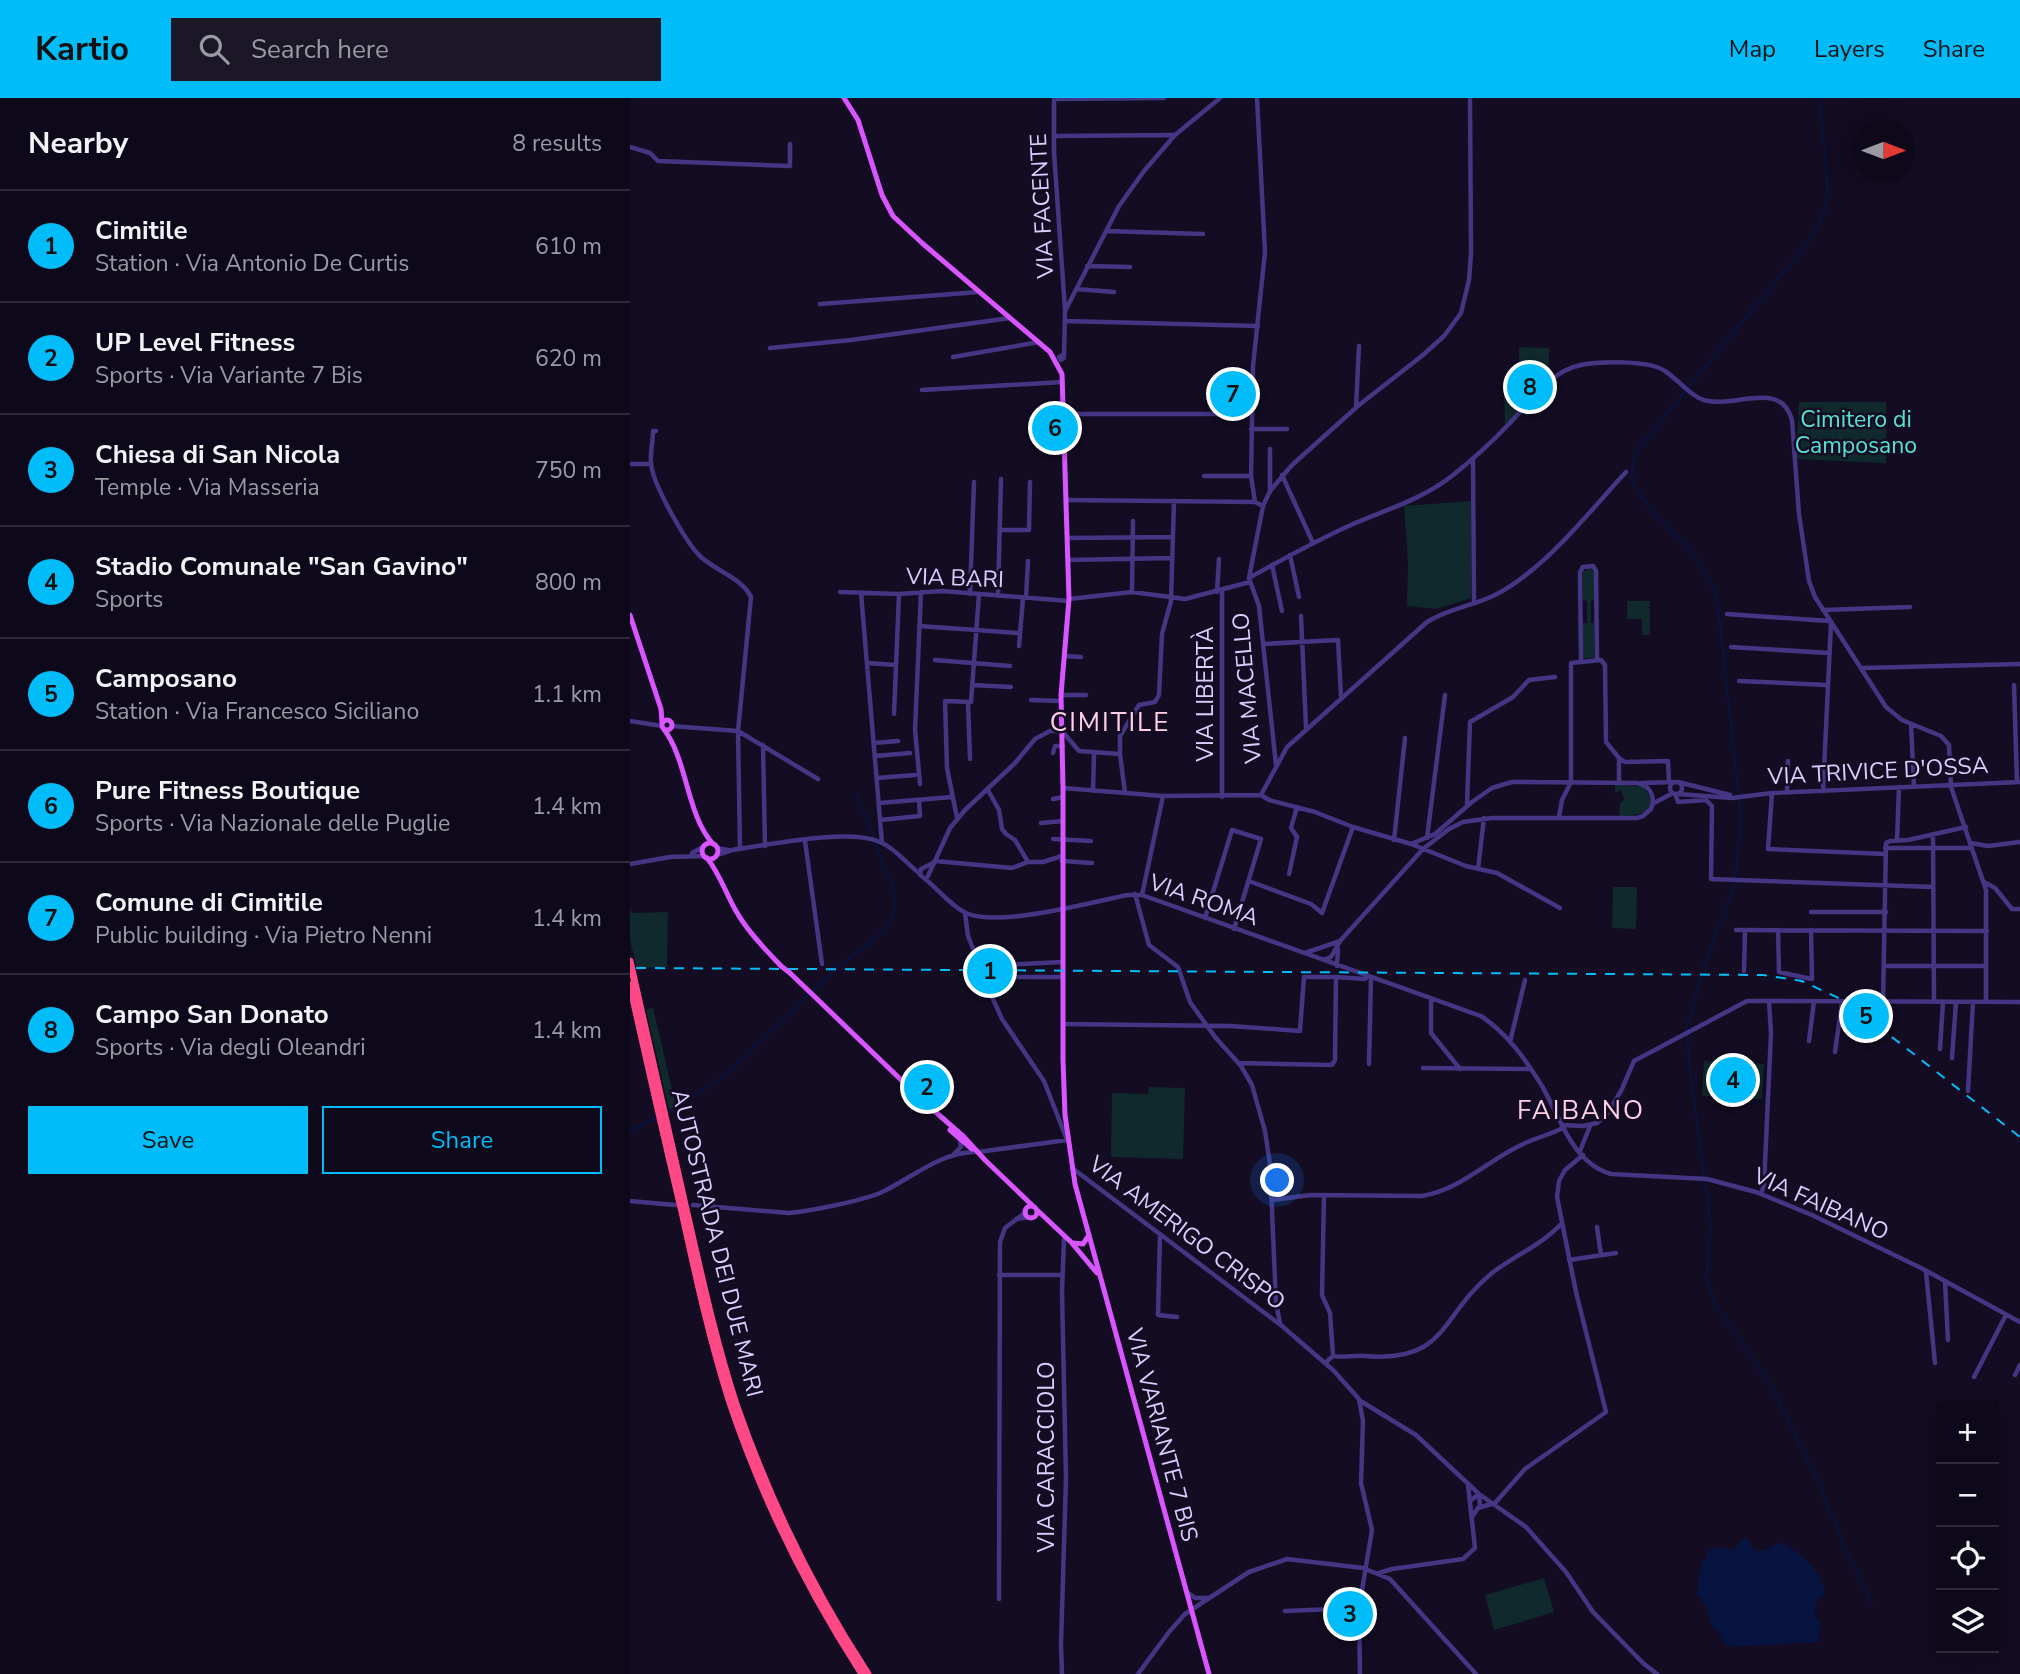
<!DOCTYPE html>
<html lang="en">
<head>
<meta charset="utf-8">
<style>
  :root { --surface:#0e091a; --page:#1c1727; --text:#f1f3f6; --muted:#9b9aa2; --line:#2e2a39; --accent:#00bcf9 }
  body { margin:0; font-family:"Nunito Sans",sans-serif; background:var(--page); color:var(--text) }
  .controls { position:absolute; right:21px; bottom:21px; display:grid; overflow:hidden; border-radius:0px; box-shadow:0 7px 28px #0002 }
  .controls button { width:63px; height:63px; display:grid; place-items:center; padding:0; border:0; border-bottom:2px solid var(--line); background:var(--surface); color:var(--text); font:35px sans-serif }
  .compass { position:absolute; left:1222px; top:21px; width:63px; height:63px; border-radius:50%; background:var(--surface); box-shadow:0 7px 28px #0002; rotate:90deg }
  .you { position:absolute; left:648px; top:1083px; width:24px; height:24px; margin:-18px; border:5px solid #fff; border-radius:50%; background:#1a73e8; box-shadow:0 0 0 10px #1a73e833 }
  .badge { display:grid; place-items:center; width:46px; height:46px; border-radius:50%; background:var(--accent); color:#111; font-size:23px; font-weight:700 }
  .pin { position:absolute; translate:-50% -50%; border:4px solid #fff; box-shadow:0 2px 7px #0006 }
  .list { margin:0; padding:0; list-style:none }
  h2 { display:flex; justify-content:space-between; align-items:center; height:91px; margin:0; padding:0 28px; font-size:30px }
  h2 small { font-size:23px; font-weight:400; color:var(--muted) }
  .list li { display:grid; grid-template-columns:46px 1fr auto; gap:21px; align-items:center; box-sizing:border-box; height:112px; padding:0 28px; border-top:2px solid var(--line) }
  .list b { display:block; font-size:26px; white-space:nowrap }
  .list p { margin:0; font-size:23px; white-space:nowrap; color:var(--muted) }
  .list em { font-size:23px; font-style:normal; color:var(--muted) }
  .actions { display:flex; gap:14px; padding:21px 28px }
  .actions a { flex:1; padding:16px 0; border:2px solid var(--accent); border-radius:0px; text-align:center; font-size:24px; color:var(--accent) }
  .actions .main { background:var(--accent); color:#111 }
  .icon { flex:none; width:38px; height:38px; fill:none; stroke:currentColor; stroke-width:2; stroke-linecap:round; stroke-linejoin:round }
  .map { position:relative; flex:none; width:1390px; height:1576px; overflow:hidden }
  header { display:flex; align-items:center; gap:42px; box-sizing:border-box; height:98px; padding:0 35px; background:var(--accent); color:#111 }
  header strong { font-size:33px }
  nav { display:flex; gap:38px; margin-inline-start:auto; font-size:24px }
  .search { width:490px; height:63px; background:var(--page); display:flex; align-items:center; gap:18px; box-sizing:border-box; padding:0 24px; border-radius:0px; color:var(--muted); font-size:26px }
  main { display:flex }
  aside { flex:1; background:var(--surface) }
  .map>svg:first-child { display:block }
</style>
</head>
<body>
<header>
<strong>Kartio</strong>
<div class="search"><svg class="icon" aria-label="search" viewBox="0 0 24 24"><circle cx="10" cy="10" r="6"/><path d="M15 15l6 6"/></svg>Search here</div>
<nav><a>Map</a><a>Layers</a><a>Share</a></nav>
</header>
<main>
<aside>
<h2>Nearby<small>8 results</small></h2>
<ul class="list">
<li><span class="badge">1</span><div><b>Cimitile</b><p>Station · Via Antonio De Curtis</p></div><em>610 m</em></li>
<li><span class="badge">2</span><div><b>UP Level Fitness</b><p>Sports · Via Variante 7 Bis</p></div><em>620 m</em></li>
<li><span class="badge">3</span><div><b>Chiesa di San Nicola</b><p>Temple · Via Masseria</p></div><em>750 m</em></li>
<li><span class="badge">4</span><div><b>Stadio Comunale &quot;San Gavino&quot;</b><p>Sports</p></div><em>800 m</em></li>
<li><span class="badge">5</span><div><b>Camposano</b><p>Station · Via Francesco Siciliano</p></div><em>1.1 km</em></li>
<li><span class="badge">6</span><div><b>Pure Fitness Boutique</b><p>Sports · Via Nazionale delle Puglie</p></div><em>1.4 km</em></li>
<li><span class="badge">7</span><div><b>Comune di Cimitile</b><p>Public building · Via Pietro Nenni</p></div><em>1.4 km</em></li>
<li><span class="badge">8</span><div><b>Campo San Donato</b><p>Sports · Via degli Oleandri</p></div><em>1.4 km</em></li>
</ul>
<div class="actions"><a class="main">Save</a><a>Share</a></div>
</aside>
<div class="map">
<svg width="1390" height="1576" viewBox="0 0 1390 1576">
  <rect width="100%" height="100%" fill="#130c22"/>
  <path fill="#0f292c" d="M889 249 919 250V280L875 328 874 289H889Z
    M1169 304H1256V365L1166 361Z
    M841 403V500L806 511 777 508 778 465 774 408Z
    M960 470 964 475V502L961 503V525H964V560H953V525H957V503L953 502V474Z
    M997 503H1020V509H1015L1020 510V537H1012V521H997Z
    M985 686 1013 689C1035 714 1009 718 989 718L990 705 995 701 990 692 985 695Z
    M983 789H1007L1006 831 982 830Z
    M0 808 2 815 38 814 37 869 7 870 0 842Z
    M23 910 46 1008 39 1012 16 911Z
    M1074 963 1134 966 1132 1001 1072 998Z
    M519 989 555 990 553 1061 481 1059 482 995 518 996Z
    M914 1480 924 1514 864 1532 855 1497Z"/>
  <path fill="#071440" d="M1114 1440 1120 1442V1448L1126 1453 1136 1452 1150 1444C1167 1451 1200 1478 1193 1499L1187 1502C1184 1512 1183 1518 1190 1525L1189 1544 1097 1549 1089 1534 1083 1532 1077 1510 1067 1496C1068 1481 1071 1461 1082 1449L1104 1451Z"/>
  <g fill="none" stroke-linecap="round" stroke-linejoin="round">
    <path stroke="#071440" stroke-width="2" d="M1189 0C1191 30 1201 83 1195 111 1192 125 1182 137 1174 149L1011 347C1005 359 999 371 1003 384 1010 405 1045 434 1060 452 1071 466 1080 483 1087 500L1108 692 1110 729 1106 773 1102 792 1073 872 1057 929 1059 966 1079 1113 1080 1132 1076 1180 1085 1206 1144 1294 1191 1391 1214 1448 1242 1505
      M227 695 243 738
      M206 870C229 852 271 831 264 797 261 780 251 762 245 746
      M183 893 203 873
      M39 1014 98 975 178 897
      M0 1033 26 1020"/>
    <path stroke="#443683" stroke-width="4.5" d="M424 0V54L435 212
      M627 0 635 154 623 268 621 378 625 404 633 408
      M424 1 534 0
      M424 38 544 37
      M0 49 20 55 28 63 160 68V46
      M476 133 573 136
      M457 168 500 169
      M446 191 484 194
      M190 206 349 194
      M435 223 628 228
      M140 250 221 242 380 220
      M432 257 434 260 431 262 429 259Z
      M323 259 409 244
      M434 259 435 213 489 108 514 73 545 37 590 0
      M292 292 433 284
      M726 309 729 248
      M435 316H621
      M621 331H657
      M26 333H23C23 343 20 355 21 365 22 385 56 445 71 459 86 473 112 480 121 499L108 633 110 751
      M843 361 844 504
      M0 366H20
      M652 377 683 445
      M574 378H621
      M640 394V351
      M437 402 625 404
      M370 432H399L400 384
      M438 440 543 439
      M660 457 669 499
      M438 462 542 460
      M642 467 652 513
      M619 480C653 461 687 442 723 426 758 411 793 401 823 377 842 362 861 345 878 327 899 306 919 273 951 267 970 263 1019 262 1035 273 1049 282 1061 300 1078 303 1107 309 1151 282 1162 322L1169 416 1179 483 1185 499 1256 609 1272 622 1311 638 1319 647 1321 689 1356 792V903
      M592 493V699
      M210 494 269 496 312 493 439 503
      M502 494 503 423
      M587 494 589 461
      M231 495 252 745
      M340 496 344 384
      M368 498 371 381
      M396 500 398 463
      M439 501 502 494 555 501 620 484
      M1193 512 1280 509
      M1097 516 1199 523
      M671 518 676 629
      M289 528 389 535
      M633 546 708 542 711 598
      M389 548 393 500
      M1101 549 1199 555
      M434 558 451 559
      M305 562 380 568
      M951 562 950 474 953 469 963 468 966 473 967 562
      M237 565 266 567
      M1232 570 1390 566
      M1109 583 1197 587
      M342 587 381 589
      M1384 587 1387 684
      M431 597H456
      M401 602 431 603
      M338 604 340 661
      M264 616 269 496
      M0 623 32 628
      M1281 627 1284 689
      M41 628 108 633 188 681
      M244 645 268 643
      M133 647 135 748
      M423 655 425 648H433
      M245 658 280 655
      M989 660 995 664 1038 663 1039 684
      M646 667 629 508 619 480 633 408 640 393 662 367 729 307 793 257 814 238 831 215 839 182 841 156 840 0
      M247 680 285 677
      M1040 690a6 6 0 1 1 12 0a6 6 0 1 1-12 0Z
      M1048 684 1100 697
      M1012 685 1046 684
      M290 686 285 632 291 494
      M433 690 533 698 631 697
      M358 692 369 712 372 731 376 736 385 742 398 764
      M463 693 464 655
      M1193 693 1201 525
      M1157 694 1158 663
      M495 695 490 656V638L509 607 525 604 529 597 532 536 541 503 544 403
      M1142 695 1138 751 1255 756
      M1045 696 1048 704 1076 702 1082 708 1081 781 1303 789
      M1048 696 1102 700 1142 695 1390 684
      M631 697 657 649 797 524C819 510 844 508 867 496 917 469 958 415 996 374
      M631 697 639 702 685 714 723 729 781 746 836 768 867 775 930 810
      M423 701 433 699
      M249 705 322 699
      M1024 705 1043 695
      M837 706 840 624 883 599 899 582 925 579
      M929 719 932 702 941 684V565L971 562 975 567 976 644 989 660V685
      M327 720 317 670 315 603 341 604 349 496
      M250 722 290 718 289 702
      M411 725 433 723
      M1303 737 1304 904
      M797 740 815 597
      M423 741 461 743
      M764 742 775 640
      M1267 742 1269 689
      M175 743 192 866
      M1341 745 1358 748 1390 744
      M87 750 98 752
      M1255 750H1342
      M62 755 73 749
      M87 757 102 752C138 747 219 730 250 744 265 750 277 766 289 775
      M305 763 382 770 398 764H413L432 758
      M432 763 462 765
      M303 765 291 771 290 777C306 788 319 807 336 815 369 830 461 804 498 797H512L851 918C877 935 896 962 912 988 930 1019 942 1065 981 1076L1077 1081 1126 1094 1182 1117 1293 1171 1390 1224
      M0 766 40 759 74 758
      M848 771 854 720
      M659 776 667 739 661 730 667 709
      M298 778 320 730 335 712 385 665 405 641 420 633H432L449 653 490 656
      M619 783 681 806 692 815 723 729
      M1354 784 1365 790 1382 811H1390
      M505 796 519 847 548 869 560 904 585 939 611 968 622 987 635 1033 640 1066 646 1205 650 1225
      M512 797 533 698
      M1181 814H1256
      M335 815 338 838 350 868 433 864
      M575 820 602 732 631 741 604 831
      M1106 832 1357 833
      M1148 832 1149 874 1182 881 1181 832
      M675 855 710 843
      M693 862 701 859 710 843 793 751 819 731 833 724 862 720H1007L1013 718 1021 711C1026 698 1020 688 1007 685L882 684 862 690 842 704 805 736 781 746
      M707 868 708 851
      M1255 868H1356
      M1114 873 1115 832
      M801 900V935L830 971
      M1253 904 1256 745 1260 743 1278 742 1336 729
      M433 926 600 928 670 933 674 879H706
      M1179 943 1184 903
      M880 944 895 882
      M1310 951 1313 904
      M1205 954 1212 904
      M1322 960 1326 904
      M609 965 702 967 705 962 706 879 735 881 738 878
      M739 966 741 879
      M793 970 900 971
      M1338 993 1343 904
      M932 1027 953 1028 967 1025 977 1016 991 993 1004 963 1117 903 1390 904
      M950 1053 960 1028
      M348 1054 437 1042 414 983 372 921 353 879H433
      M324 1056 331 1049 330 1042
      M442 1070 652 1228 703 1272 729 1301 733 1323 731 1385 742 1432 729 1510 730 1576
      M1131 1096 1134 1087 1141 935 1139 903
      M694 1097 692 1197 700 1215 703 1258 695 1265
      M643 1102 680 1097 792 1098C830 1092 857 1063 891 1047 905 1040 919 1037 933 1030
      M0 1103 45 1107
      M63 1107 159 1115C181 1113 230 1103 250 1095 281 1081 308 1055 344 1054
      M386 1121 400 1119
      M967 1129 971 1157
      M530 1136 528 1217 547 1219
      M939 1162 986 1155
      M1296 1174 1305 1265
      M369 1177H432
      M1315 1184 1318 1242
      M703 1258C713 1260 724 1257 735 1258 818 1265 809 1218 862 1175 885 1157 912 1147 932 1125
      M1385 1277 1390 1267
      M1344 1279 1376 1217
      M729 1302 786 1337 849 1396 896 1429 936 1474 963 1514 1013 1565 1027 1576
      M840 1403 849 1396 850 1409
      M842 1419 848 1410 865 1405 895 1371 976 1314 946 1194 927 1099 929 1083 935 1072 953 1057
      M749 1475 762 1471 833 1461 845 1450 838 1387
      M557 1494 565 1500H578
      M369 1501 370 1144 375 1130 396 1114
      M655 1513 729 1510
      M432 1576 431 1546 436 1381 432 1193 434 1141
      M508 1576 539 1534 555 1516 619 1474 657 1461 733 1470 760 1481 846 1576"/>
    <path stroke="#d855ff" stroke-width="5" d="M214 0 228 22 252 97 263 118 292 145 420 254 432 276 439 501 431 597 433 690V962L435 1017 445 1086 579 1576
      M0 517 31 611 32 625
      M32 627a5 5 0 1 1 10 0a5 5 0 1 1-10 0Z
      M33 630C58 662 56 716 83 746
      M72 753a8 8 0 1 1 16 0a8 8 0 1 1-16 0Z
      M77 760C90 776 96 796 106 813 118 834 135 851 151 868
      M160 875 292 1002 334 1039 355 1062
      M320 1032 342 1051
      M355 1062 404 1109
      M395 1114a6 6 0 1 1 12 0a6 6 0 1 1-12 0Z
      M407 1112 441 1144 467 1175
      M443 1145 453 1146 459 1137"/>
    <path stroke="#ff4986" stroke-width="7" d="M0 863C19 946 37 1028 56 1111 71 1176 85 1242 106 1306 139 1401 183 1492 238 1576
      M0 887C17 963 34 1039 52 1114 66 1178 80 1242 100 1305 132 1400 177 1491 232 1576"/>
    <path stroke="#00bcf9" stroke-width="2" stroke-dasharray="10 9" stroke-linecap="butt" d="M6 870 1133 877 1172 883 1217 904 1390 1039"/>
    <path stroke="#d855ff" stroke-width="5" d="M151 868 160 875"/>
  </g>
  <g text-anchor="middle" dominant-baseline="central" stroke-width="5" stroke-linejoin="round" paint-order="stroke">
    <g font-size="23" fill="#daceff" stroke="#130c22">
      <text transform="translate(412 108) rotate(-93)">VIA FACENTE</text>
      <text transform="translate(325 480) rotate(2)">VIA BARI</text>
      <text transform="translate(617 590) rotate(-95)">VIA MACELLO</text>
      <text transform="translate(575 596) rotate(-90)">VIA LIBERTÀ</text>
      <text transform="translate(1248 673) rotate(-3)">VIA TRIVICE D'OSSA</text>
      <text transform="translate(574 802) rotate(19)">VIA ROMA</text>
      <text transform="translate(1191 1106) rotate(24)">VIA FAIBANO</text>
      <text transform="translate(557 1135) rotate(37)">VIA AMERIGO CRISPO</text>
      <text transform="translate(87 1145) rotate(76)">AUTOSTRADA DEI DUE MARI</text>
      <text transform="translate(532 1337) rotate(75)">VIA VARIANTE 7 BIS</text>
      <text transform="translate(416 1359) rotate(-90)">VIA CARACCIOLO</text>
    </g>
    <g font-size="23" fill="#55e3d4" stroke="#130c22">
      <text x="1226" y="321">Cimitero di<tspan x="1226" dy="26">Camposano</tspan></text>
    </g>
    <g font-size="26" letter-spacing="2" fill="#ffd0e7" stroke="#130c22">
      <text x="480" y="624">CIMITILE</text>
      <text x="951" y="1012">FAIBANO</text>
    </g>
  </g>
</svg>
<div class="controls">
<button>+</button>
<button>−</button>
<button><svg class="icon" aria-label="locate" viewBox="0 0 24 24"><circle cx="12" cy="12" r="6"/><path d="M12 2v4M12 18v4M2 12h4M18 12h4"/></svg></button>
<button><svg class="icon" aria-label="layers" viewBox="0 0 24 24"><path d="M12 4l9 5-9 5-9-5zM3 14l9 5 9-5"/></svg></button>
</div>
<svg class="compass" viewBox="-18 -18 36 36"><path d="M0-13l5 13h-10z" fill="#e53935"/><path d="M0 13l5-13h-10z" fill="#9b9aa2"/></svg>
<div class="you"></div>
<div class="pin badge" style="left:360px;top:873px">1</div>
<div class="pin badge" style="left:297px;top:989px">2</div>
<div class="pin badge" style="left:720px;top:1516px">3</div>
<div class="pin badge" style="left:1103px;top:982px">4</div>
<div class="pin badge" style="left:1236px;top:918px">5</div>
<div class="pin badge" style="left:425px;top:330px">6</div>
<div class="pin badge" style="left:603px;top:296px">7</div>
<div class="pin badge" style="left:900px;top:289px">8</div>
</div>
</main>
</body>
</html>
